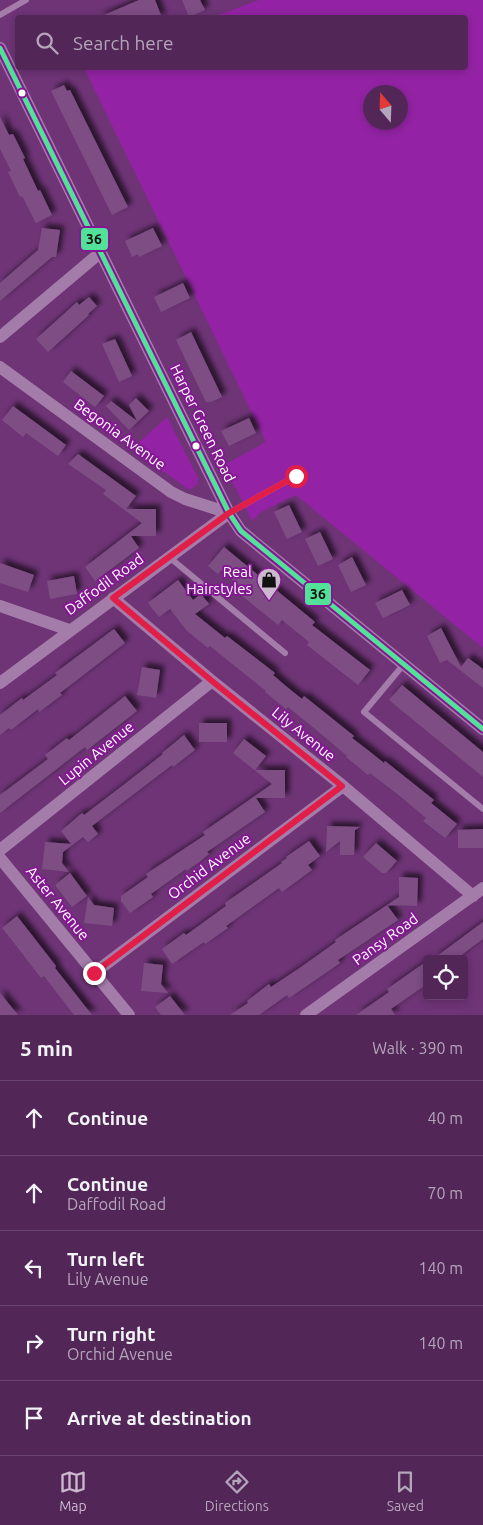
<!DOCTYPE html>
<html lang="en">
<head>
<meta charset="utf-8">
<style>
  :root { --surface:#522758; --page:#582f5e; --text:#f1f3f6; --muted:#b5a5ba; --line:#68446e; --accent:#ccb8cf }
  body { margin:0; font-family:Ubuntu,sans-serif; background:var(--page); color:var(--text) }
  .controls { position:absolute; right:15px; bottom:15px; display:grid; overflow:hidden; border-radius:5px; box-shadow:0 2px 8px #0003 }
  .controls button { width:45px; height:45px; display:grid; place-items:center; padding:0; border:0; border-bottom:1px solid var(--line); background:var(--surface); color:var(--text); font:25px sans-serif }
  .compass { position:absolute; left:363px; top:85px; width:45px; height:45px; border-radius:50%; background:var(--surface); box-shadow:0 2px 8px #0003; rotate:341deg }
  .stop { position:absolute; width:15px; height:15px; margin:-11px; border:4px solid #e11d48; border-radius:50%; background:#fff }
  .stop.end { background:#e11d48; border-color:#fff; box-shadow:0 1px 5px #0008 }
  .list { margin:0; padding:0; list-style:none }
  h2 { display:flex; justify-content:space-between; align-items:center; height:65px; margin:0; padding:0 20px; font-size:21px }
  h2 small { font-size:16px; font-weight:400; color:var(--muted) }
  .list li { display:grid; grid-template-columns:32px 1fr auto; gap:15px; align-items:center; box-sizing:border-box; height:75px; padding:0 20px; border-top:1px solid var(--line) }
  .list b { display:block; font-size:19px; white-space:nowrap }
  .list p { margin:0; font-size:16px; white-space:nowrap; color:var(--muted) }
  .list em { font-size:16px; font-style:normal; color:var(--muted) }
  .icon { flex:none; width:28px; height:28px; fill:none; stroke:currentColor; stroke-width:2; stroke-linecap:round; stroke-linejoin:round }
  .map { position:relative; flex:none; width:483px; height:1015px; overflow:hidden }
  .search { position:absolute; background:var(--surface); box-shadow:0 2px 8px #0003; left:15px; right:15px; top:15px; height:55px; display:flex; align-items:center; gap:12px; box-sizing:border-box; padding:0 18px; border-radius:5px; color:var(--muted); font-size:19px }
  .sheet { height:440px; background:var(--surface) }
  nav { display:flex; justify-content:space-around; align-items:center; box-sizing:border-box; height:70px; border-top:1px solid var(--line); background:var(--surface); font-size:14px; color:var(--muted) }
  nav a { display:grid; justify-items:center; gap:2px }
  nav .on { color:var(--accent) }
  .map>svg:first-child { display:block }
</style>
</head>
<body>
<div class="map">
<svg width="483" height="1015" viewBox="0 0 483 1015">
  <defs>
    <filter id="shadow"><feDropShadow dx="4.5" dy="-4.5" stdDeviation="2.5" flood-color="#0009"/></filter>
  </defs>
  <rect width="100%" height="100%" fill="#6e3476"/>
  <path fill="#9323a4" fill-rule="evenodd" d="M259 0H483V648L296 495 261 512 252 521 224 465 266 442 85 70 91 68H466V18L213 17ZM370 92H400V122H370Z
    M167 417 198 478V483L192 489H188L132 449Z"/>
  <path fill="#7d4e84" filter="url(#shadow)" d="M139 0H155L162 18H97Z
    M182 0H200L205 10 189 17Z
    M64 85 67 91 70 90 128 207 112 215 51 91Z
    M0 117 9 135 13 134 25 158 23 159 38 191 40 190 52 215 36 223 22 196 20 197 8 172 11 171 0 149Z
    M42 228 60 230 56 257H52L0 301V283L38 250Z
    M153 228 162 246 139 257 138 254 132 257 125 241Z
    M183 283 190 298 161 312 154 297Z
    M89 297 97 306 88 314 89 315 48 352 36 339 77 302 79 305Z
    M191 332 222 397 211 402H206L176 340Z
    M115 339 132 376 119 382 102 344Z
    M71 371 104 396 95 407 63 382Z
    M136 398 149 411 129 430 106 406 111 401 137 421 129 405Z
    M13 406 66 445 58 456 26 433 23 437 2 420Z
    M249 418 256 433 229 446 221 431Z
    M78 454 136 496 126 509H156V536H131L139 548 95 581 85 567 142 523 103 494 106 490 68 464Z
    M289 505 302 532 287 539 274 512Z
    M320 532 333 559 318 566 305 539Z
    M224 547 315 622 312 625 370 670 358 685 307 645 309 642 282 620 278 625 236 591 240 586 221 570 218 574 208 566Z
    M352 557 366 585 351 592 338 565Z
    M0 563 34 575 28 592 0 583Z
    M74 576 77 594 50 599 47 581Z
    M178 580 193 600 201 594 209 604 195 614 225 638 227 636 253 656 275 673 273 675 287 687 302 699 304 696 354 736 352 738 369 751 384 763 385 761 434 800 431 803 457 824 445 838 423 821 426 818 401 797 370 773 368 775 346 757 347 756 320 733 288 707 286 709 265 692 266 691 226 659 210 646 208 648 187 631 170 609 159 617 148 603Z
    M402 590 410 605 383 618 375 603Z
    M441 628 461 667 468 658 483 669V688L447 660 440 663 427 636Z
    M114 629 125 643 60 693 62 695 39 712 38 709 11 730 9 728 0 735V715L22 698 23 700 57 675 55 673Z
    M142 667 160 670 156 698 137 695Z
    M402 685 483 752V777L389 700Z
    M125 696 137 711 87 750 85 747 0 813V795L48 759 45 755 67 738 69 740Z
    M199 723H227V742H199Z
    M184 735 195 750 173 767 172 765 92 826 98 834 88 842 83 837 63 852 62 863 69 872 42 869 45 842 71 844 61 831 82 813 84 815 126 783 163 754 162 753Z
    M244 739 266 756 255 770H285V798H256L265 812 207 852 209 854 198 863 186 871V869L151 894 153 897 130 913 121 901V896L148 877 146 874 205 835 203 832 272 784 233 753Z
    M327 826 360 827 355 830 354 855H340V841L326 852Z
    M483 829V848H458V830Z
    M309 841 320 856 308 865 312 870 282 892 279 888 226 926 228 928 205 944 204 942 172 964 162 949 184 933 186 935 226 906 225 903 282 863 281 862 287 858 286 857Z
    M376 843 397 861 386 873H382L363 857Z
    M70 873 87 896 72 907 55 885Z
    M399 877 418 878 417 906 387 905 398 920 338 960 340 963 317 979 289 998 287 995 259 1015H230L248 1003 247 1001 269 984 271 987 301 967 336 942 335 940 399 897Z
    M88 897 94 905 114 908 112 926 84 923Z
    M17 916 56 966 55 968 92 1015H74L44 976 41 978 11 939 2 928Z
    M483 922V939L468 950 457 959H433Z
    M427 961V984L391 1009 395 1015H356L389 992 387 989Z
    M144 963 163 965 161 984 168 993 141 991Z
    M0 993 18 1015H0Z
    M170 996 185 1015H161L155 1007Z"/>
  <g fill="none" stroke-linecap="round" stroke-linejoin="round">
    <path stroke="#a47ca9" stroke-width="6" d="M0 15 26 0
      M229 513 296 476
      M169 557 285 653
      M404 664 364 712 483 809"/>
    <path stroke="#a47ca9" stroke-width="12" d="M0 48 229 513 241 531 483 729
      M0 337 101 252
      M0 367 171 492 185 499 229 513
      M113 598 212 681 343 786 473 896
      M0 606 69 630
      M0 683 229 513
      M0 850 212 681
      M0 858 129 1015
      M94 973 343 786
      M306 1015 483 888"/>
    <defs>
      <path id="bus-1" d="M0 48 229 513 241 531 483 729"/>
    </defs>
    <use href="#bus-1" stroke="#841892" stroke-width="9"/>
    <use href="#bus-1" stroke="#53e098" stroke-width="5"/>
  </g>
  <g fill="none" stroke-linecap="round" stroke-linejoin="round">
    <path stroke="#e11d48" stroke-width="6" d="M94 973 342 786 212 681 113 598 229 513 296 476"/>
  </g>
  <defs>
    <symbol id="shop-pin" viewBox="-11 -11 22 30"><path d="M0 17L-7.5 6A9.5 9.5 0 1 1 7.5 6Z" fill="#ccb8cf" stroke="#841892"/><path d="M-5-2.5h2.3a2.7 3.5 0 0 1 5.4 0H5L5.5 6h-11ZM-1.5-2.5h3a1.5 2.3 0 0 0-3 0Z" fill="#111"/></symbol>
  </defs>
  <g fill-rule="evenodd">
    <use href="#shop-pin" x="255" y="566" width="28" height="38"/>
  </g>
  <g fill="#fff" stroke="#841892" stroke-width="2">
    <circle cx="22" cy="93" r="4.5"/>
    <circle cx="196" cy="446" r="4.5"/>
  </g>
  <g text-anchor="middle" dominant-baseline="central" stroke-width="4" stroke-linejoin="round" paint-order="stroke">
    <g font-size="15" fill="#fff" stroke="#841892">
      <text transform="translate(203 423) rotate(64)">Harper Green Road</text>
      <text transform="translate(120 434) rotate(36)">Begonia Avenue</text>
      <text transform="translate(104 584) rotate(-36)">Daffodil Road</text>
      <text transform="translate(304 734) rotate(39)">Lily Avenue</text>
      <text transform="translate(96 753) rotate(-39)">Lupin Avenue</text>
      <text transform="translate(209 866) rotate(-37)">Orchid Avenue</text>
      <text transform="translate(58 903) rotate(51)">Aster Avenue</text>
      <text transform="translate(385 939) rotate(-36)">Pansy Road</text>
    </g>
    <g font-size="15" fill="#fff" stroke="#841892" text-anchor="end">
      <text x="252" y="571">Real<tspan x="252" dy="17">Hairstyles</tspan></text>
    </g>
  </g>
  <g stroke="#841892" stroke-width="2">
    <rect x="80" y="227" width="29" height="24" rx="5" fill="#53e098"/>
    <rect x="304" y="582" width="28" height="24" rx="5" fill="#53e098"/>
  </g>
  <g font-size="14" text-anchor="middle" font-weight="bold" fill="#111">
    <text x="94" y="244">36</text>
    <text x="318" y="599">36</text>
  </g>
</svg>
<div class="controls">
<button><svg class="icon" aria-label="locate" viewBox="0 0 24 24"><circle cx="12" cy="12" r="6"/><path d="M12 2v4M12 18v4M2 12h4M18 12h4"/></svg></button>
</div>
<svg class="compass" viewBox="-18 -18 36 36"><path d="M0-13l5 13h-10z" fill="#e53935"/><path d="M0 13l5-13h-10z" fill="#b5a5ba"/></svg>
<div class="stop" style="left:296px;top:476px"></div>
<div class="stop end" style="left:94px;top:973px"></div>
<div class="search"><svg class="icon" aria-label="search" viewBox="0 0 24 24"><circle cx="10" cy="10" r="6"/><path d="M15 15l6 6"/></svg>Search here</div>
</div>
<section class="sheet">
<h2>5 min<small>Walk · 390 m</small></h2>
<ul class="list">
<li><svg class="icon" aria-label="ahead" viewBox="0 0 24 24"><path d="M12 20V5M6 11l6-6 6 6"/></svg><div><b>Continue</b></div><em>40 m</em></li>
<li><svg class="icon" aria-label="ahead" viewBox="0 0 24 24"><path d="M12 20V5M6 11l6-6 6 6"/></svg><div><b>Continue</b><p>Daffodil Road</p></div><em>70 m</em></li>
<li><svg class="icon" aria-label="left" viewBox="0 0 24 24"><path d="M17 20v-9H6M10 6l-5 5 5 5"/></svg><div><b>Turn left</b><p>Lily Avenue</p></div><em>140 m</em></li>
<li><svg class="icon" aria-label="right" viewBox="0 0 24 24"><path d="M7 20v-9h11M14 6l5 5-5 5"/></svg><div><b>Turn right</b><p>Orchid Avenue</p></div><em>140 m</em></li>
<li><svg class="icon" aria-label="arrive" viewBox="0 0 24 24"><path d="M6 21V4h12l-3 4 3 4H6"/></svg><div><b>Arrive at destination</b></div></li>
</ul>
</section>
<nav>
<a class="on"><svg class="icon" aria-label="map" viewBox="0 0 24 24"><path d="M3 6l6-2 6 2 6-2v14l-6 2-6-2-6 2zM9 4v14M15 6v14"/></svg>Map</a>
<a><svg class="icon" aria-label="directions" viewBox="0 0 24 24"><path d="M12 3l9 9-9 9-9-9zM9 14v-3h6M13 9l2 2-2 2"/></svg>Directions</a>
<a><svg class="icon" aria-label="saved" viewBox="0 0 24 24"><path d="M7 4h10v16l-5-4-5 4z"/></svg>Saved</a>
</nav>
</body>
</html>
